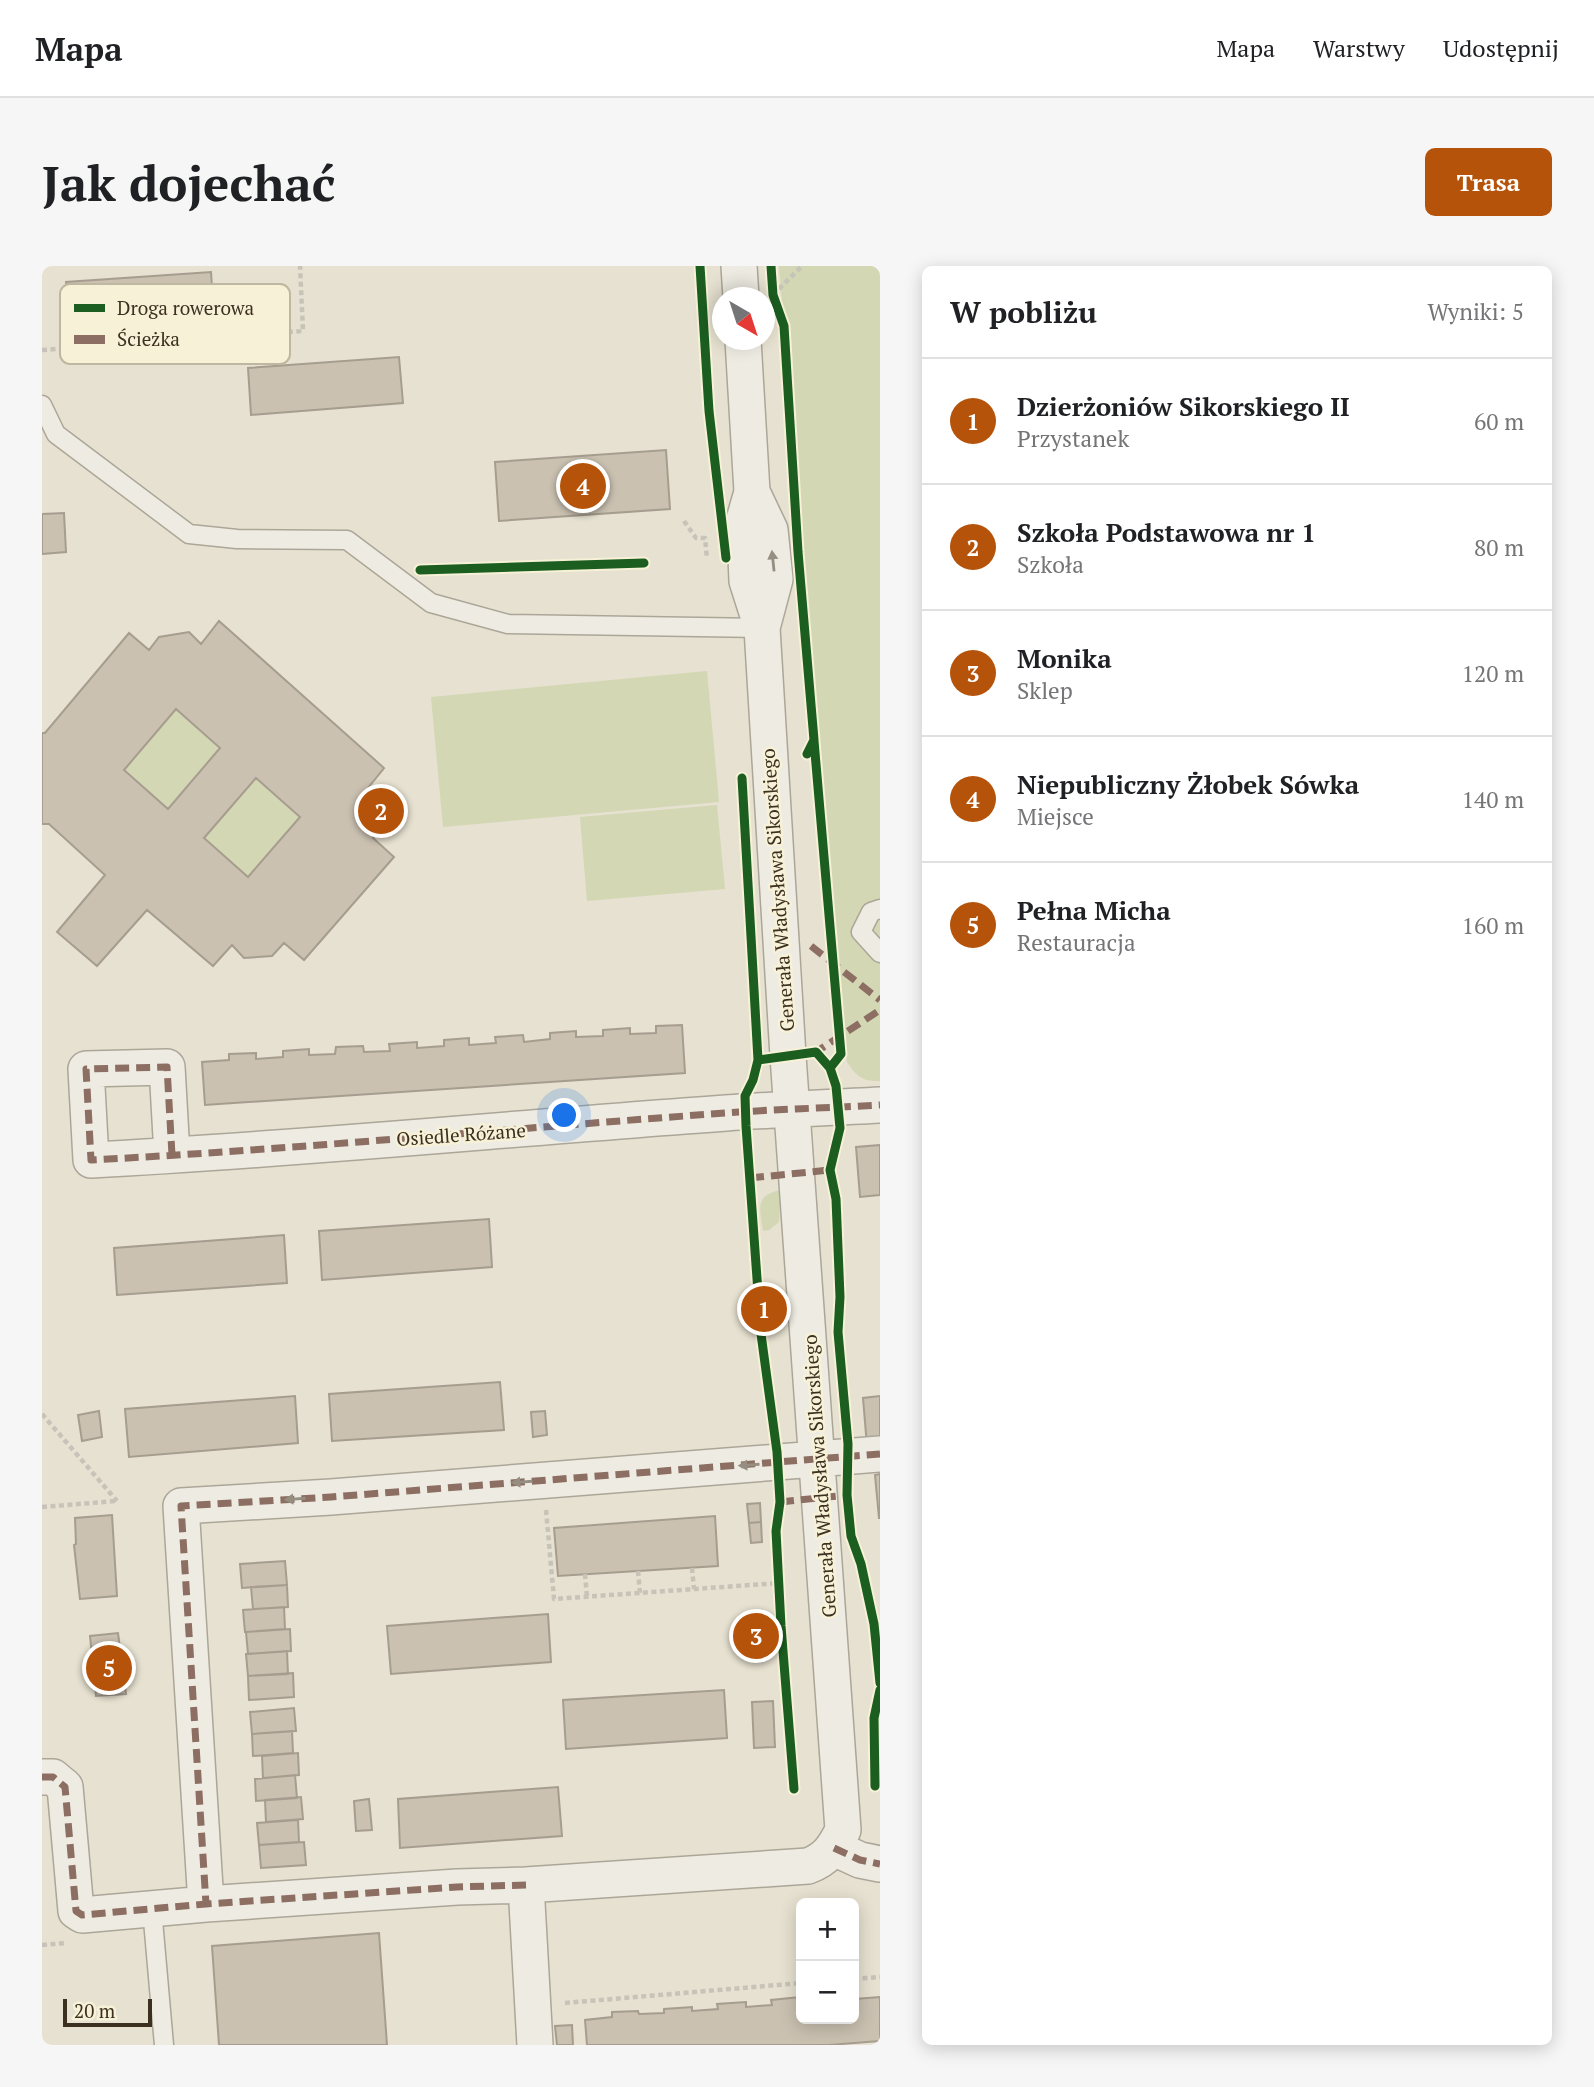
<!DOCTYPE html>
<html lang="pl">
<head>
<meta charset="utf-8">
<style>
  :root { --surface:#fff; --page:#f6f6f6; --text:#202124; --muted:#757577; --line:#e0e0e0; --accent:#b45309 }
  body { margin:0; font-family:"PT Serif",serif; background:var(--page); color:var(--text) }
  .controls { position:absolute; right:21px; bottom:21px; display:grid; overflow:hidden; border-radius:10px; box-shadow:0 4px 18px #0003 }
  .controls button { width:63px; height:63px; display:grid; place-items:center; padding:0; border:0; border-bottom:2px solid var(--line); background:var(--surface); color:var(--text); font:35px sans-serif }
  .compass { position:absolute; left:670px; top:21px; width:63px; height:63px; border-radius:50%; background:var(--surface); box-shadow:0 4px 18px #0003; rotate:141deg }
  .scale { position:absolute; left:21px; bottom:18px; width:89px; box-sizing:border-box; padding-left:7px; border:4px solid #3c3020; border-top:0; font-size:19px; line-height:24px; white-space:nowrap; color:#3c3020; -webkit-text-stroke:5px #f7f1d7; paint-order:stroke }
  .you { position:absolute; left:523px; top:850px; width:24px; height:24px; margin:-18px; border:5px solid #fff; border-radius:50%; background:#1a73e8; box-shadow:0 0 0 10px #1a73e833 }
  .badge { display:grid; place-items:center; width:46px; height:46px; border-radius:50%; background:var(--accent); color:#fff; font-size:23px; font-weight:700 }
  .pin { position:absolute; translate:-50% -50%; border:4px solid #fff; box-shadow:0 2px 7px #0006 }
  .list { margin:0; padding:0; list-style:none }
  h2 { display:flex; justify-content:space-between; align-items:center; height:91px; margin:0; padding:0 28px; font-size:30px }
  h2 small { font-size:23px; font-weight:400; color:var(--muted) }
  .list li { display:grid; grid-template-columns:46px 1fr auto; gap:21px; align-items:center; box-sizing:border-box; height:126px; padding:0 28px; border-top:2px solid var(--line) }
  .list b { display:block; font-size:26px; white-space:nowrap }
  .list p { margin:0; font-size:23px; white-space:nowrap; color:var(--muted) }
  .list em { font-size:23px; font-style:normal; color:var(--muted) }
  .map { position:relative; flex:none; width:838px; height:1779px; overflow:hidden; border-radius:10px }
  header { display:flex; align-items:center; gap:42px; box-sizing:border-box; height:98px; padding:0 35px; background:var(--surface); border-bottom:2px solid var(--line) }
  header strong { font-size:33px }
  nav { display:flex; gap:38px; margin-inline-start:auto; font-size:24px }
  .intro { display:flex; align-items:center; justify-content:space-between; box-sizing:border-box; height:168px; padding:0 42px }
  h1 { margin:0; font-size:49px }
  .button { padding:18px 32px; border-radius:10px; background:var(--accent); color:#fff; font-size:24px; font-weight:700 }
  main { display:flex; gap:42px; padding:0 42px }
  aside { flex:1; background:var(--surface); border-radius:10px; box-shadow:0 4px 18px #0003 }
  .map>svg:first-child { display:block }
</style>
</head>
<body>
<header>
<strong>Mapa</strong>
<nav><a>Mapa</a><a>Warstwy</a><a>Udostępnij</a></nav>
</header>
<div class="intro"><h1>Jak dojechać</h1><a class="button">Trasa</a></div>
<main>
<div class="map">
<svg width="838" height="1779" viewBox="0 0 838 1779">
  <rect width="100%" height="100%" fill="#e6e1d0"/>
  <path fill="#d3d7b3" d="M737 0H838V815C821 816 814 810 805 796Z
    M665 405 677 536 401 561 389 431Z
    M134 443 178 482 126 543 82 504Z
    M214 512 258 551 206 611 162 572Z
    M675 539 683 623 545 635 538 551Z
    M739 924 737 956 727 964 721 965C718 943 712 929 739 924Z"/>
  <path fill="#cac1b1" stroke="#a79d8f" stroke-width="2" fill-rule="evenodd" d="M169 6 172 51 28 62 24 16Z
    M357 91 361 137 209 149 206 102Z
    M624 184 628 243 457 255 453 196Z
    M22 247 24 286 0 288V248Z
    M177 355 342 502 326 522 339 533 341 560 331 572 352 591 262 694 242 677 230 690 202 692 190 679 171 700 105 644 55 700 15 666 63 609 7 558H0V467H3L87 367 107 384 117 371 147 366 159 378ZM134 443 178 482 126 543 82 504ZM214 512 258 551 206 611 162 572Z
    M640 759 643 807 163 839 160 796 187 794V788L214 787V793L241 791V785L267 783V789L293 788 294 781 321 780 322 786 348 785 347 778 375 776V782L402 780V774L427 772V779L454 777 453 771 481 769 482 776 508 773V767L534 765V771L561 770V764L588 762V768L614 767V760Z
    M838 879V929L818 931 814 881Z
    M447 953 450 1001 280 1014 277 965Z
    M242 969 245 1017 75 1029 72 982Z
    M458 1116 462 1164 290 1175 287 1128Z
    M253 1130 256 1177 87 1191 83 1143Z
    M838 1130V1178L825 1180 821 1132Z
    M57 1145 60 1171 40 1175 36 1149Z
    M503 1145 505 1169 491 1171 489 1146Z
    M838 1208V1252H837L833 1209Z
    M718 1237 719 1256 707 1257 705 1238Z
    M70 1249 75 1330 38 1333 32 1279 34 1278 33 1252Z
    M673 1250 676 1300 516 1310 512 1262Z
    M719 1256 720 1276 709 1277 707 1257Z
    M243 1295 245 1319 200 1322 198 1298Z
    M245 1319 246 1341 211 1343 209 1321Z
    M242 1341 243 1363 203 1366 201 1344Z
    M506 1348 509 1396 349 1408 345 1360Z
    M722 1349 724 1377 706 1379 705 1350Z
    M248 1363 249 1385 206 1388 204 1366Z
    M76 1367 84 1428 54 1430 48 1370Z
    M245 1385 246 1408 206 1410 204 1388Z
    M251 1407 252 1431 207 1434 206 1410Z
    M682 1424 685 1472 524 1483 521 1434Z
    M731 1435 733 1481 712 1482 710 1436Z
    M252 1442 254 1465 210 1468 208 1446Z
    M250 1465 251 1487 211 1490 210 1468Z
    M256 1487 257 1509 221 1512 220 1490Z
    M253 1509 255 1532 214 1535 213 1513Z
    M516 1521 520 1570 358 1582 356 1533Z
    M259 1531 261 1553 224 1556 223 1534Z
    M327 1533 330 1564 314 1565 312 1535Z
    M256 1554 257 1576 217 1579 215 1557Z
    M262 1576 264 1599 219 1602 217 1579Z
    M337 1667 345 1779H177L170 1680Z
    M812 1727 813 1733 838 1731V1775L787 1779H545L543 1754 570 1751V1746L596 1745 597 1748 622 1747V1743L650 1741V1745L676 1743 675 1738 704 1736V1741L730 1739 729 1734 758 1731 759 1753H812Z
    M530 1759 531 1779H515L513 1760Z"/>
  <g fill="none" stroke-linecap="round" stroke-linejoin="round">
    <defs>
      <path id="lane" d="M0 139 14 168 147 268 195 273 305 274 389 337 466 358 720 362
        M838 643 829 646 819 666 838 687
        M110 1643 122 1779"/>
      <path id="street" d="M697 0 699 32
        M710 226 728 264 733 313 720 362
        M130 889 125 801 44 803 49 894C261 883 472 862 684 847 735 843 787 842 838 839
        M0 1511H11L23 1521 34 1645 40 1649 164 1638
        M792 1582 818 1594 838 1598
        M484 1619 415 1621 164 1638 139 1240 289 1231 838 1188
        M493 1779 484 1619 766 1600C785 1593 792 1582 801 1564L746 790 720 362 705 315 704 291 702 254 710 226 701 74"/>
    </defs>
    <use href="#lane" stroke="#aca699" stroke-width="21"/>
    <use href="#street" stroke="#aca699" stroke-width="38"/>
    <path stroke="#c7c3b8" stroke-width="4.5" stroke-dasharray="5 3.5" stroke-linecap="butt" d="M731 29 760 0
      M0 84 261 65 258 0
      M642 255 654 272H663L665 293
      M0 1148 75 1235
      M0 1241 74 1235
      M504 1244 512 1333 737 1317
      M650 1302 652 1323
      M596 1305 598 1327
      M543 1308 545 1331
      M723 1362 739 1360
      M0 1679 24 1677
      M812 1713 838 1711
      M523 1737 759 1717"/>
    <use href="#lane" stroke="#eeece2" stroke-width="18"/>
    <use href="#street" stroke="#eeece2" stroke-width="35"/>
    <path stroke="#8d6e63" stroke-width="7" stroke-dasharray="14 7" stroke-linecap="butt" d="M769 680 838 734
      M770 786H774L838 744
      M130 889 125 801 44 803 49 894C261 883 472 862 684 847 735 843 787 842 838 839
      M708 912 788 904
      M738 1236 805 1229
      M0 1511H11L23 1521 34 1645 40 1649 164 1638
      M792 1582 818 1594 838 1598
      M484 1619 415 1621 164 1638 139 1240 289 1231 838 1188"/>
    <defs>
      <path id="cycleway" d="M658 0 667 145 684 292
        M729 0 731 29 742 60 756 286 772 474 765 488
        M378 304 602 297
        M772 475 799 788 788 802
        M700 512 716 794 711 814 703 830 704 860 719 1068 735 1186 738 1236 734 1265 739 1360 752 1523
        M716 794 774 786 788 802 794 820 798 862 788 904 794 933 798 1031 796 1066 806 1178 805 1229 809 1270 819 1298 832 1358 838 1417
        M833 1520 832 1452 838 1424"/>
    </defs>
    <use href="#cycleway" stroke="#f7f1d7" stroke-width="13"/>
    <use href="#cycleway" stroke="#1b5e20" stroke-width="9"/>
  </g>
  <defs><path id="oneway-solid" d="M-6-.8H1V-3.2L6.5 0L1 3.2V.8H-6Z" transform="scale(1.75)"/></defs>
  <g fill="#958e81">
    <use href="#oneway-solid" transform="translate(731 295) rotate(-96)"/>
    <use href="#oneway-solid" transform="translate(707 1199) rotate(176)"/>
    <use href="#oneway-solid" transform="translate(480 1216) rotate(176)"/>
    <use href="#oneway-solid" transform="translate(253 1233) rotate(176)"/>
  </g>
  <g text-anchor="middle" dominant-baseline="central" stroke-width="5" stroke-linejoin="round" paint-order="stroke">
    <g font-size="19" fill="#3c3020" stroke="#f7f1d7">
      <text transform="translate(735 624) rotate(-94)">Generała Władysława Sikorskiego</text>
      <text transform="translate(419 868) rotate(-4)">Osiedle Różane</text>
      <text transform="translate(777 1210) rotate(-94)">Generała Władysława Sikorskiego</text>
    </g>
  </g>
  <rect x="18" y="18" width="230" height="80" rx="10" fill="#f7f1d7" stroke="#bfb7a0" stroke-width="2"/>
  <rect x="32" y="38" width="31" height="8" fill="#1b5e20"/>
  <rect x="32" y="69" width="31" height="9" fill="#8d6e63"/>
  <g font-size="19" fill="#3c3020">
    <text x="75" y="49">Droga rowerowa</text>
    <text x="75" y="80">Ścieżka</text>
  </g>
</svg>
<div class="controls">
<button>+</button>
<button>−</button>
</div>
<svg class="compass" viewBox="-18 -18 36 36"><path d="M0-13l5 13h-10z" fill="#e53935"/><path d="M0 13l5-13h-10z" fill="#757577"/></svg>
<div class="scale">20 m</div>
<div class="you"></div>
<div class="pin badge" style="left:722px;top:1043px">1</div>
<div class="pin badge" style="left:339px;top:545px">2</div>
<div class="pin badge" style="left:714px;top:1370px">3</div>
<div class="pin badge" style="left:541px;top:220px">4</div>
<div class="pin badge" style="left:67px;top:1402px">5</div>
</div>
<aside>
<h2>W pobliżu<small>Wyniki: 5</small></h2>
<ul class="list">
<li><span class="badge">1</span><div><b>Dzierżoniów Sikorskiego II</b><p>Przystanek</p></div><em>60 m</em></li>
<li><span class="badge">2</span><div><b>Szkoła Podstawowa nr 1</b><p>Szkoła</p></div><em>80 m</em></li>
<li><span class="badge">3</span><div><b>Monika</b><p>Sklep</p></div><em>120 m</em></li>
<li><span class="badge">4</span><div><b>Niepubliczny Żłobek Sówka</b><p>Miejsce</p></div><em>140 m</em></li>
<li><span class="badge">5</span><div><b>Pełna Micha</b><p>Restauracja</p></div><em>160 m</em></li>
</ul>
</aside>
</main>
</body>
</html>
